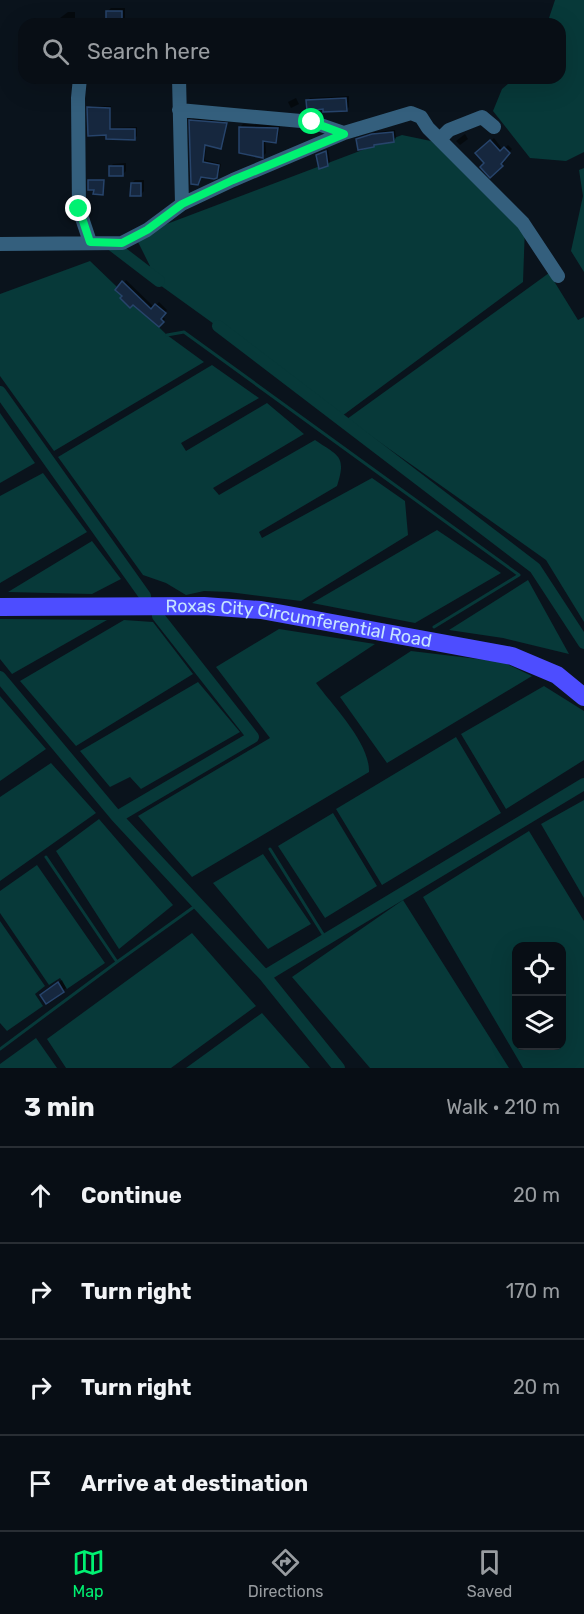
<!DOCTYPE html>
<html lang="en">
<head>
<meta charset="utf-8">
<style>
  :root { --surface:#080e15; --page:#11171e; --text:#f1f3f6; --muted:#989ca0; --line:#292e34; --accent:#00f172 }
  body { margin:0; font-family:Rubik,sans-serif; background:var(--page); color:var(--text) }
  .controls { position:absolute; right:18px; bottom:18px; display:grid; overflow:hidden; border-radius:12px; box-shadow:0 6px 24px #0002 }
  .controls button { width:54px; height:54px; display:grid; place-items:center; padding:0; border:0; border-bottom:2px solid var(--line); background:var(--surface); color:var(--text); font:30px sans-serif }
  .stop { position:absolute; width:18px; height:18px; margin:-14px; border:4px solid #00f172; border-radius:50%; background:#fff }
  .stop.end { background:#00f172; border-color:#fff; box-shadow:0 2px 6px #0008 }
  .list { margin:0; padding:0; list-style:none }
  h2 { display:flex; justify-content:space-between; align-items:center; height:78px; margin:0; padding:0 24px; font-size:26px }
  h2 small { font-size:20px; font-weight:400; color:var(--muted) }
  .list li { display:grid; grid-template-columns:39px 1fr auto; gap:18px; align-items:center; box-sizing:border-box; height:96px; padding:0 24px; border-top:2px solid var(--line) }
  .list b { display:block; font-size:22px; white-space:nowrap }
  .list em { font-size:20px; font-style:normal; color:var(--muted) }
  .icon { flex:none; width:33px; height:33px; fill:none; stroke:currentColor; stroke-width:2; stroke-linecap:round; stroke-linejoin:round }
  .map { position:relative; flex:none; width:584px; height:1068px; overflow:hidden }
  .search { position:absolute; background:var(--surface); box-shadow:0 6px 24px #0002; left:18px; right:18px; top:18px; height:66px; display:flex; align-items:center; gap:15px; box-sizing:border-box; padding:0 21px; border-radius:18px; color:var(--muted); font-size:22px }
  .sheet { height:462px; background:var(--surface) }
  nav { display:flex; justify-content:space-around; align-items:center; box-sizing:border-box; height:84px; border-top:2px solid var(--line); background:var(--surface); font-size:16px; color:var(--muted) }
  nav a { display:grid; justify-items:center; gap:3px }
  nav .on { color:var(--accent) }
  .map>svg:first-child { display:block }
</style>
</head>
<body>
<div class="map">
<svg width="584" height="1068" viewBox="0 0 584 1068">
  <rect width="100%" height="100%" fill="#0a131c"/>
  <path fill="#073939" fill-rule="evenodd" d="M555 0H584V152L566 161 530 158 493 111 502 89 515 78H560V24H547Z
    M402 135 431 141 525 226 523 282 342 416 146 275 150 266 135 236Z
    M584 168V272L571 251 583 196 579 170Z
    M90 261 167 335 204 362 54 451 0 376V294Z
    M549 273 578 320 584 317V622L546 560 347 419Z
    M212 365 259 398 181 443 186 451 267 403 304 434 213 488 219 495 315 440C338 456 347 455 337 486L259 532 262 538 372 478 405 501 408 535 301 601 229 592 204 591 186 595 166 583 143 575 58 457Z
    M0 413 35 463 0 483Z
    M43 473 87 532 0 583V496Z
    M437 530 501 573 415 623 312 603Z
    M92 541 121 579 92 594 8 592Z
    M528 580 569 654 503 638 449 630Z
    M0 619 107 620 12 674 0 659Z
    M124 620 153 622 193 674 76 746 20 681Z
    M279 629 375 644 316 683C333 706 370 743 369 772L192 877 138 816 270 738 216 667Z
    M411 651 503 662 532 676 387 763 340 697Z
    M198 682 240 732 141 789 130 777 110 787 80 751Z
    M544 686 584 711V760L506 809 461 734Z
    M0 696 46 749 0 781Z
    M456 737 501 813 382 885 336 809Z
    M51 763 96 813 0 881V797Z
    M584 800V898L541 824Z
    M333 813 377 886 325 918 278 846Z
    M99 819 173 905 119 949 56 851Z
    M529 831 584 921V1068H523L423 897ZM516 946H562V1046H516Z
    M263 854 311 924 268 949 213 883Z
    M37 865 105 963 67 989 60 978 49 985 0 913V891Z
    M403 900 509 1068H370L292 977Z
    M0 921 45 986 35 994 43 1006 7 1031 0 1023Z
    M192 933 256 1006 171 1068H66L47 1039Z
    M262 1013 310 1068H186Z
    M36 1038 57 1068H0V1064Z"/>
  <path fill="#0007" d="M111 8H125V22L122 24H107L108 11Z
    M68 12H75V18H79V24H60V18Z
    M349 96V107L346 110 325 107 307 101 310 98Z
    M296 98 299 104 291 108 288 102Z
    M91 106H111V128L137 127V136L134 139 108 138 89 108Z
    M193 118 228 122 223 145 221 147 206 144 205 160 221 164 219 174 216 176 202 175 198 183 191 121Z
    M243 124 280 126 278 138 276 141 265 140 266 153 263 156 240 127Z
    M395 130 396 138 394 141 357 139 375 132Z
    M465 134 468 139 460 145 456 141Z
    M494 138 503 150 508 145 512 149 503 160 505 162 490 176 486 163 477 153Z
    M328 149 330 162 327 165 318 155Z
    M126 163V171L123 174 110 167 113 164Z
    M135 180H144V191L141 194 132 183Z
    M126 280 154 307 159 302 167 310 162 316 165 319 159 325 117 290Z
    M62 980 66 988 63 991 45 992Z"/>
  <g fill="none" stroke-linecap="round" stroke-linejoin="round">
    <path stroke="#073939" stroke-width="3" d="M167 335 184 332 519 575 434 627
      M270 849 326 939
      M46 857 117 962
      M0 1049 117 962 198 904"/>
    <path stroke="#073939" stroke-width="12" d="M112 245 159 281
      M218 326 535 568 584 643
      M0 392 145 596
      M0 677 117 817 265 976 339 1068
      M117 817 253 737 158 616
      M265 976 584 784"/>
  </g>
  <path fill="#16273e" stroke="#27446b" stroke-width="1.5" d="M106 11H122V24H106Z
    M346 98 347 111 323 112V109L307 111 306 100Z
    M87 107 110 108V129H135V140L106 139V135L88 136Z
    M189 120 227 123 221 149 205 145 203 162 219 165 217 178 214 179 201 177 198 185 191 184Z
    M239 127 278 128 276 143 263 141V158L239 153Z
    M393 132 394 142 374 145V147L358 150 356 139 372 134Z
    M490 140 500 151 504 147 510 153 501 164 503 166 490 178 480 167 484 163 475 153Z
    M326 151 328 166 319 169 316 155Z
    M109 166H123V176H109Z
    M88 180H104L103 195 93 194 94 190H88Z
    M131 183H141V196H130Z
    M122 281 151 309 155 304 166 313 161 319 164 322 159 327 133 305 130 308 120 298 122 296 115 290Z
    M58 982 64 992 46 1004 40 995Z"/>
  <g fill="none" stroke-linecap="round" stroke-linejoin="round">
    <path stroke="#345f7d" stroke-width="14" d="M80 78 78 98 79 209 90 242
      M179 78 182 204
      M179 110 312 122 344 133
      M440 139 449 130 482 117 494 127
      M0 244 122 243 147 230 182 204 233 180 344 133 411 113 421 117 428 128 523 223 558 276"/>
    <path stroke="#4d4dff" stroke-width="18" id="s1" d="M0 607 204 606 261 610 512 656 557 675 584 697"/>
  </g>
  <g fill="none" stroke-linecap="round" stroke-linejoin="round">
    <path stroke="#00f172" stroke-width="8" d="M79 209 90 242 122 243 147 230 182 204 233 180 344 134 312 122"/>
  </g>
  <g text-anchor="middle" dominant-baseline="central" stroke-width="4.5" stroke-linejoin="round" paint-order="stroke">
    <g font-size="18" fill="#c6e3ff" stroke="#0a131c">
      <text stroke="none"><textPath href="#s1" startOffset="300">Roxas City Circumferential Road</textPath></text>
    </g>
  </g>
</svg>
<div class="controls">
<button><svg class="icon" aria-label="locate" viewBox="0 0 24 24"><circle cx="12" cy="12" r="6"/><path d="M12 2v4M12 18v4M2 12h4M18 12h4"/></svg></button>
<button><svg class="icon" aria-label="layers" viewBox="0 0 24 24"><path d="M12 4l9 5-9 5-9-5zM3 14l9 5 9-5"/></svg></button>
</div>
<div class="stop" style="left:312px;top:122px"></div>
<div class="stop end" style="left:79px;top:209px"></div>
<div class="search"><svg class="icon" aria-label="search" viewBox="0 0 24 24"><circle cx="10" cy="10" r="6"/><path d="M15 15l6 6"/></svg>Search here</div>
</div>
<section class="sheet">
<h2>3 min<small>Walk · 210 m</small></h2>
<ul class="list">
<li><svg class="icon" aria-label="ahead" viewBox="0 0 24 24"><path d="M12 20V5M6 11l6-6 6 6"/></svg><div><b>Continue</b></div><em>20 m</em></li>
<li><svg class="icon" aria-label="right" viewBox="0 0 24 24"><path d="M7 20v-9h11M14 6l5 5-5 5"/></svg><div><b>Turn right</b></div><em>170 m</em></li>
<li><svg class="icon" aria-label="right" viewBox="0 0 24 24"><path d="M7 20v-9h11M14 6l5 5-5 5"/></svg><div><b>Turn right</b></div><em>20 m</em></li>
<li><svg class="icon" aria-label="arrive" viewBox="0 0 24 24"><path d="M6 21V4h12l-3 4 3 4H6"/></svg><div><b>Arrive at destination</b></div></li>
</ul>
</section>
<nav>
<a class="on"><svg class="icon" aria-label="map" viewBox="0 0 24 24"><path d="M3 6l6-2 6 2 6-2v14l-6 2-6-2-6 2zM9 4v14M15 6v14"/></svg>Map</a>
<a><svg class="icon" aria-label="directions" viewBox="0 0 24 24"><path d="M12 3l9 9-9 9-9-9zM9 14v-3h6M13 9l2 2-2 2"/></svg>Directions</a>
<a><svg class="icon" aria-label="saved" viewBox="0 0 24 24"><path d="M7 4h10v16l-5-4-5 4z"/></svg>Saved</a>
</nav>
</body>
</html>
